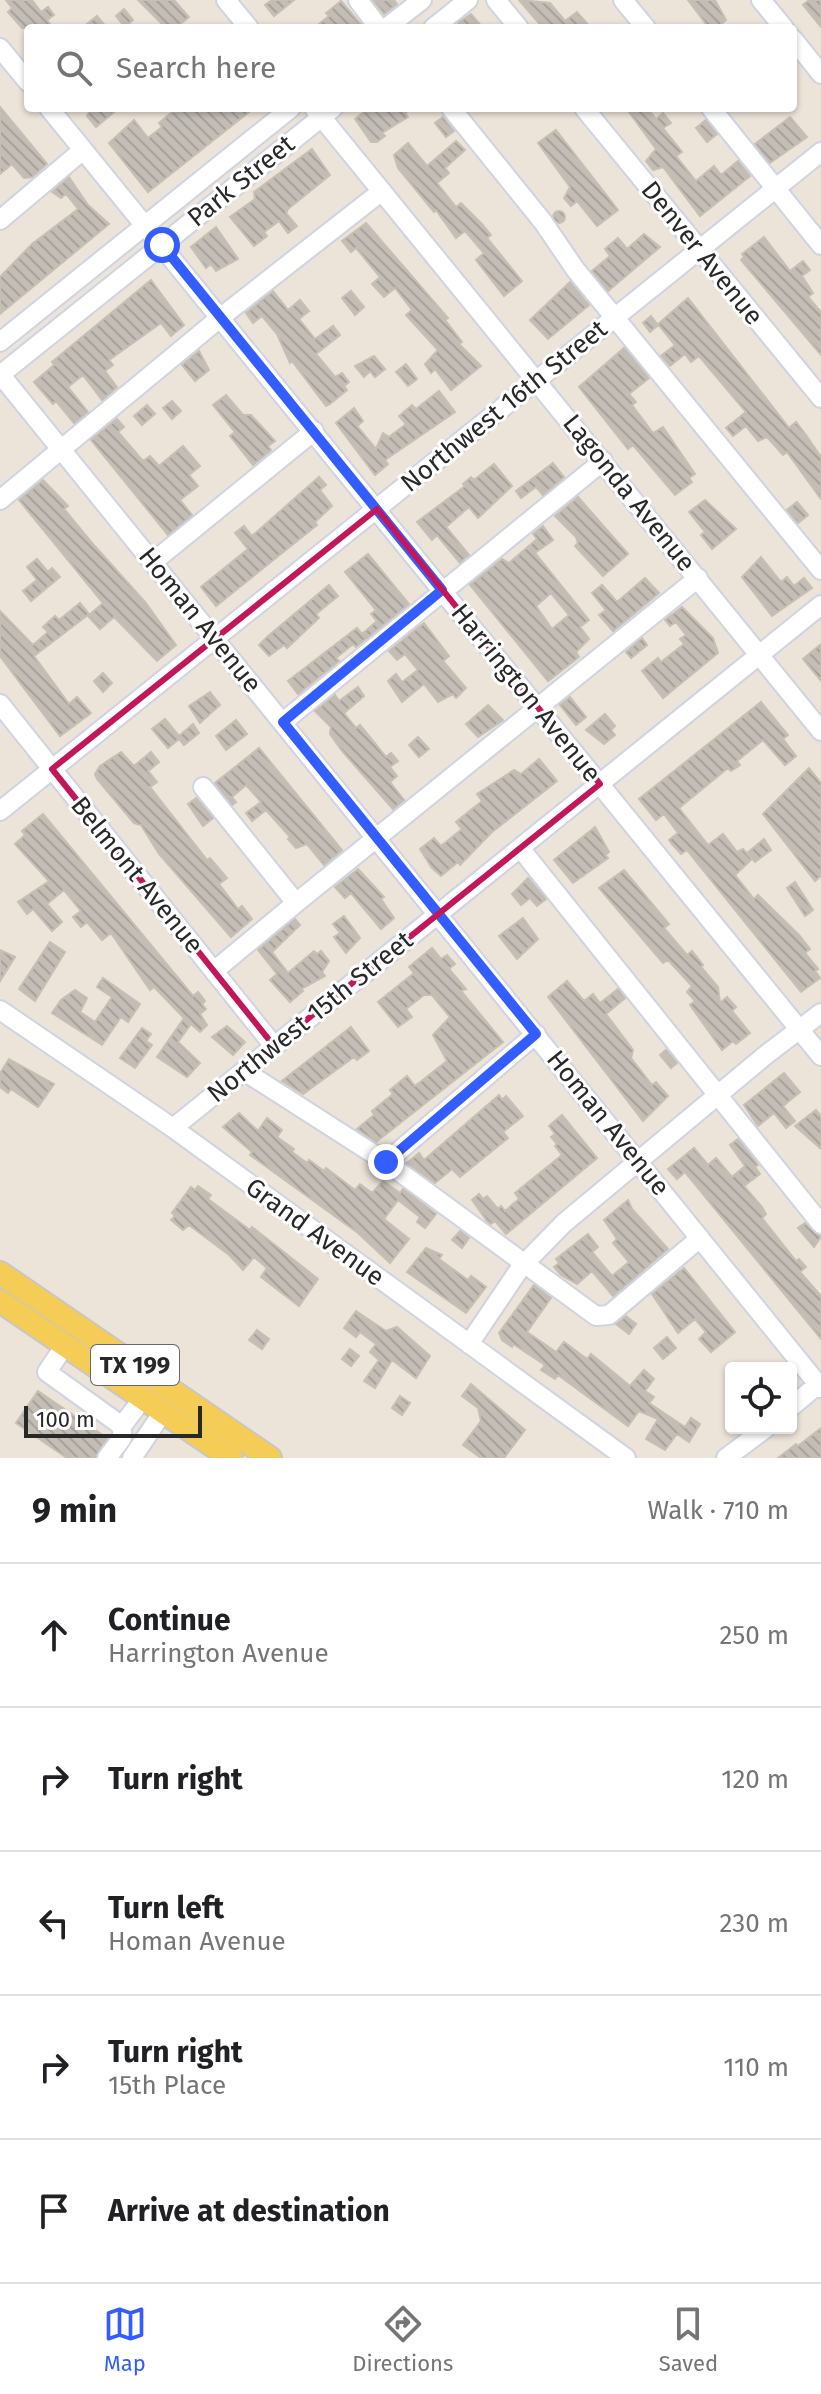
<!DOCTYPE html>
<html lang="en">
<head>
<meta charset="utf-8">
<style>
  :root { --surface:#fff; --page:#f6f6f6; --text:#202124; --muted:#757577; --line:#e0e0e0; --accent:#335dff }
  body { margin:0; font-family:"Fira Sans",sans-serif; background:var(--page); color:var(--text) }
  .controls { position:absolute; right:24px; bottom:24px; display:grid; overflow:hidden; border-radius:8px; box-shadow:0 2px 6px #0004 }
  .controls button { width:72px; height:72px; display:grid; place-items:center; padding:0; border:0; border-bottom:2px solid var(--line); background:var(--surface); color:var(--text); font:40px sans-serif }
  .scale { position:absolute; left:24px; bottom:20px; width:178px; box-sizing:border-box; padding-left:8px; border:4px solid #282828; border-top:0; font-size:22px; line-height:28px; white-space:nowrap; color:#282828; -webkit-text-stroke:6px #fff; paint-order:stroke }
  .stop { position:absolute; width:24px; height:24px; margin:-18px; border:6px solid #335dff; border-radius:50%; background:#fff }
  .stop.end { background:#335dff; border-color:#fff; box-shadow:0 2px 8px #0008 }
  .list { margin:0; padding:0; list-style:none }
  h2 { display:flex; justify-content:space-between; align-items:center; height:104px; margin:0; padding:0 32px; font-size:34px }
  h2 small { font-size:26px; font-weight:400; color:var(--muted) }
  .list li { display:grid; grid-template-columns:52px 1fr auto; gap:24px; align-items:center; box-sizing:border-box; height:144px; padding:0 32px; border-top:2px solid var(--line) }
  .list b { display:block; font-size:30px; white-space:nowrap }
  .list p { margin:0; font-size:26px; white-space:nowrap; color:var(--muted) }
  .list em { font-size:26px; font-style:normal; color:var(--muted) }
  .icon { flex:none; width:44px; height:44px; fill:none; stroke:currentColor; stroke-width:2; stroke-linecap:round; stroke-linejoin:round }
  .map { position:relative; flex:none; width:821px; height:1458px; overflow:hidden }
  .search { position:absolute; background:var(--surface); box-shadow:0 2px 6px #0004; left:24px; right:24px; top:24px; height:88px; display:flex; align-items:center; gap:20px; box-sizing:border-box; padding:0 28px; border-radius:8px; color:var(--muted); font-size:30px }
  .sheet { height:824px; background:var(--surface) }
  nav { display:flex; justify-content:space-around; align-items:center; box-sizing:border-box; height:112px; border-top:2px solid var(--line); background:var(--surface); font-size:22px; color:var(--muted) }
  nav a { display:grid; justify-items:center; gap:4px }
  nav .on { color:var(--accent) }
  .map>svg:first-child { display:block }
</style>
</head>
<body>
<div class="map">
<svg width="821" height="1458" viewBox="0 0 821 1458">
  <defs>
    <pattern id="building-back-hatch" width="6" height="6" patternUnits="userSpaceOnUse" patternTransform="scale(2)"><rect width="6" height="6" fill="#c3bdb6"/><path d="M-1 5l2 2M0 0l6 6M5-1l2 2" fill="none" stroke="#a8a29c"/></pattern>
  </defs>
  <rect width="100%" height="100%" fill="#ece3d9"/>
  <path fill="url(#building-back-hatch)" stroke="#c7bfb3" stroke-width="2" fill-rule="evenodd" d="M6 0H32L41 12 48 7 54 15 47 20 53 28H22L8 12 12 8Z
    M138 0H174L189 17 175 28H166Z
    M272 0H294L274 16 265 5Z
    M373 0H394L397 4 384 14Z
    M519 0 550 3 565 21 577 12 591 28H543Z
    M688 0H715L726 20 716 28H709Z
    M809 0H821V27L803 5Z
    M341 1 364 28H314L329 16 326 13Z
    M124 9 133 20 125 27 116 16Z
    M471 14 483 28H455L459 22Z
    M97 16 107 28H82Z
    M0 107 47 164 32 177 24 178 12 164 0 174Z
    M91 108H119L96 127 87 116Z
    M177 108H254L148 192 109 143 134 120 148 138 162 127 159 123Z
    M369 108H412L405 113 408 117 382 133 385 136 377 142H371L355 119Z
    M626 108H647L656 119 663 113 671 123 663 128 682 152 676 156 696 181 714 166 721 175 738 161 750 176 700 216 663 167 653 170 646 161 656 149Z
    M443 117 454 131 446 137 435 123Z
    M790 117 807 137 770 163 755 144Z
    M706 120 717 134 707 142 696 128Z
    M556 130 618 210 597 226 577 201 571 206 564 198 570 187 538 143Z
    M456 141 465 150 445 168 449 173 437 183 456 207 461 203 481 223 491 235 487 238 522 281 504 296 476 260 484 253 465 231 456 238 436 210 434 212 398 168 394 155 408 143 427 166Z
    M312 149 330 175 288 209 286 213 297 226 288 233 279 221 264 232 267 236 254 246 230 217 255 199 254 192Z
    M69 177 88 205 109 224 0 314V277L32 244 78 209 66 194 61 198 52 192Z
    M553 217a6 6 0 1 1 12 0a6 6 0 1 1-12 0Z
    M366 223 448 318 445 320 462 342 459 344 481 366 451 390 435 369 431 373 425 364 438 350 406 315 412 310 395 288 384 297 372 284 380 277 356 248 351 252 342 241Z
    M216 227 238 259 216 271 211 264 206 268 191 247Z
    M644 234 660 247 608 291 592 271 610 256 605 249 618 238 627 249Z
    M764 237 790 271 803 261 810 270 802 276 813 293 808 297 821 312V355L741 260 744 257 742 254Z
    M151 280 184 325 171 336 161 323 109 360 113 365 105 371 117 387 102 400 83 375 68 387 88 412 74 423 56 401 53 404 34 382 54 365 52 362Z
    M570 282 589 305 548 339 530 320Z
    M273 291 288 310 300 300 309 311 299 319 315 339 333 326 340 335 316 354 335 377 342 373 349 382 344 386 347 390 330 404 326 406 292 361 290 363 277 334 262 316 253 323 246 313Z
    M351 291 364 307 355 315 342 298Z
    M688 298 789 428 796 422 806 435 821 457V499L787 452 783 455 767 437 758 441 746 426 733 436 726 428 746 412 699 356 691 362 685 354 670 366 661 356 675 345 658 324Z
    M651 316 658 325 650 332 643 323Z
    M624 348 649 378 629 394 636 402 632 405 653 433 663 427 695 474 689 478 692 482 675 495 633 445 628 449 579 387Z
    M199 351 209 370 195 381 182 365Z
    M374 356 385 369 375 377 370 371 364 377 355 366Z
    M406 364 417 379 408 386 396 372Z
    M439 391 455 412 385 460 388 464 375 475 336 423 354 408 363 421 357 426 376 449 383 433 389 437 406 424 399 416 412 405 416 409Z
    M226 395 243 415H251L275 441 268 446 271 450 253 465 230 436 235 432 213 405Z
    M172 401 181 411 172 419 163 408Z
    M147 405 155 414 142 425 134 416Z
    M117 419 124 427 118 432 143 461 150 456 159 466 183 446 200 466 189 475 198 486 180 500 192 515 168 535 91 440Z
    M553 463 564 477 543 495 536 487 521 498 516 491Z
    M494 464 512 486 478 518 469 507 446 527 469 555 460 563 437 535 432 540 417 522 465 486 463 484 471 477 474 480Z
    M319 477 326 485 320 490 332 506 315 522 317 525 216 606 201 587 248 549 235 533 244 526 252 536Z
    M43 480 68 506 64 509 92 543 145 602 176 645 157 661 114 617 100 629 88 616 103 603 19 500Z
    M578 497 628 554 603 576 575 546 578 543 576 537 555 516Z
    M705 500 736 529 712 549 701 535 705 532 689 512Z
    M797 502 808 515 798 523 787 510Z
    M543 526 553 540 535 553 589 620 580 627 589 639 576 652 579 657 548 681 470 585 502 559 509 563 537 539 533 534ZM551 593 569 615 552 629 536 606Z
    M368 554 409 604 356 647 353 644 336 658 339 661 298 694 288 681 357 628 362 634 377 621 371 614 376 610 345 572Z
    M761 557 781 582 787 577 794 586 804 578 812 588 772 616 742 577Z
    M37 559 48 572 52 568 60 577 31 601 23 591 37 580 27 567Z
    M645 578 659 593 613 631 599 615 606 610 592 593 602 585 617 602Z
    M329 585 338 596 316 614 319 618 287 648 284 645 269 656 259 645 267 637Z
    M80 603 89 614 34 656 69 704 77 697 91 713 60 736 0 656V611L33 645 48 632 43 627 55 616 59 620Z
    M682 607 713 638 718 653 663 698 642 671 658 658 661 662 684 644 680 639 686 635 676 622 670 626 665 620Z
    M424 623 449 656 443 661 466 688 456 698 453 694 438 702 424 684 402 702 388 681 396 674 402 682 418 670 405 654 397 660 389 651Z
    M642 638 647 645 631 658 626 652Z
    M821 644V681L803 659Z
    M103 673 112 683 103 692 94 681Z
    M358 687 364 696 344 713 356 728 360 725 386 757 391 753 398 761 390 767 397 776 390 782 404 800 393 809 342 751 330 734 331 727 315 711 335 695 339 701Z
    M210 692 220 705 200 723 189 706Z
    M570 697 586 717 576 725 560 705Z
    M761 702 788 735 783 739 796 756 785 765 763 740 737 761 740 765 731 771 728 768 679 808 708 845 723 834 737 852 743 849 752 859 735 875 754 899 758 895 799 935 810 949 805 953 818 969 815 971 820 978 801 992 687 850 681 854 672 844 669 840 678 833 664 814 656 820 639 799Z
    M488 705 503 720 478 737 466 724Z
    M605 714 615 726 611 730 615 735 604 744 586 730Z
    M165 719 179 736 193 724 199 733 184 745 179 739 168 748 152 729Z
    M236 720 247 734 226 750 216 736Z
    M418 737 429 749 419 757 409 745Z
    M259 748 342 850 324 865 307 844 296 848 288 839 290 837 266 810 252 821 246 813 261 802 246 785 232 797 236 802 232 805 215 783Z
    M121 752 134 766 151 752 159 762 148 771 157 782 150 787 207 860 210 858 227 878 219 884 238 909 242 906 252 919 231 937 159 854 141 825 134 823 97 779 95 774 100 766Z
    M539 759 557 781 492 832 460 865 458 862 441 876 432 868 420 849 434 838 441 846 462 829 456 822 482 801 477 794 514 770 521 774Z
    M809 768 821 783V876L815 881 763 814Z
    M196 798 213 818 203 826 188 804Z
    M43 814 193 996 198 992 205 1001 202 1004 206 1009 200 1014 207 1025 200 1032 191 1024 178 1042 200 1063 187 1077 157 1057 184 1018 154 987 150 990 111 933 102 940 87 922 81 927 73 917 81 911 64 890 47 904 62 922 52 931 33 909 27 914 18 902 49 881 15 844 25 835 22 831Z
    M595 827 609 852 605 855 608 858 573 883 554 860Z
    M764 839 771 850 755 862 747 853Z
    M358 869 384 897 381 899 394 918 381 929 351 893 345 898 335 887Z
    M624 870 669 924 664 928 687 955 692 951 703 965 701 967 718 987 720 1003 727 997 736 1007 732 1011 750 1033 736 1044 733 1041 722 1050 690 1005 695 1001 687 992 692 986 668 960 663 963 599 888Z
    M528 878 546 899 537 906 530 898 521 905 512 894Z
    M795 882 813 910 805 916 787 888Z
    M344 916 360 938 346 953 334 937 340 933 333 924Z
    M523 918 538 939 517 959 499 936Z
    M295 919 300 925 272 952 288 973 314 951 317 954 321 951 329 961 322 972 325 976 301 989 303 991 290 1002 270 980 277 974 258 950Z
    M50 942 65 952 35 1001 19 989Z
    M432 948 441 959 447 955 455 964 449 969 466 989 461 991 503 1042 376 1142 357 1129 374 1115 372 1111 393 1094 390 1090 407 1076 415 1086 447 1061 433 1035 450 1017 432 995H424L406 1009 412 1017 398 1027 378 1002 414 973 409 967Z
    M0 950 15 957 0 981Z
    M103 978 140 1004 128 1022 121 1017 102 1045 52 1013 61 1000 75 990 87 998 80 1012 95 1022 112 997 97 987Z
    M567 981 584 1001 593 994 600 1003 618 989 625 998 606 1014 633 1050 631 1058 652 1085 656 1082 668 1096 643 1121 548 997Z
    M227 1026 245 1042 233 1055 212 1037Z
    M351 1027 369 1051 357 1060 354 1057 303 1094 282 1081Z
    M142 1028 151 1034 146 1041 152 1045 135 1068 120 1058Z
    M666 1050 677 1063 671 1068 660 1055Z
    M9 1059 54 1084 38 1107 11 1089 8 1093 0 1087V1073Z
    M784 1073 800 1092 783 1106 795 1121 786 1128 774 1113 758 1126 744 1105Z
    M499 1095 502 1100 506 1096 523 1116 503 1132 508 1138 460 1177 452 1169 435 1183 407 1163 419 1153 424 1160Z
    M816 1110 821 1116V1149L795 1126Z
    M239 1113 258 1131 267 1118 282 1130 277 1137 294 1149 292 1152 307 1163 309 1160 324 1171 326 1168 355 1190 360 1184 372 1193 383 1181 400 1193 403 1189 436 1214 425 1228 417 1222 420 1217 398 1200 384 1219 409 1239 390 1263 358 1233 250 1155 252 1152 223 1127Z
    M562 1115 597 1158 506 1234 495 1221 491 1224 487 1221 472 1200 479 1194 483 1199 487 1196 498 1209 501 1206 505 1211 519 1199 515 1193 562 1155 555 1146 557 1144 551 1137 555 1134 549 1126Z
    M738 1139 758 1165 755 1167 760 1174 744 1186 762 1207 766 1214 762 1218 796 1261 799 1259 806 1267 800 1272 821 1296V1339L685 1172 677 1179 668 1169 694 1148 708 1165 716 1158 732 1177 745 1166 730 1145Z
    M198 1186 211 1195 208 1199 250 1230 252 1227 318 1279 299 1306 261 1277 267 1268 254 1257 243 1270 229 1255 189 1225 183 1230 171 1220 175 1216 172 1213 191 1187 195 1190Z
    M628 1200 632 1209 668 1249 613 1296 592 1271 577 1284 561 1275 554 1267 559 1263 556 1259 588 1234 598 1247 592 1252 612 1276 629 1262 613 1243 617 1239 604 1220Z
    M805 1223 821 1237 814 1247 798 1228Z
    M460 1231 469 1238 462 1248 452 1240Z
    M426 1248 442 1255 439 1259 468 1280 471 1276 486 1287 466 1313 407 1272Z
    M684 1268 735 1332 711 1352 699 1339 706 1332 695 1319 678 1333 652 1294Z
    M534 1285 551 1298 527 1332 556 1352 564 1342 587 1359 591 1354 630 1386 644 1370 654 1379 645 1391 654 1397 649 1403 685 1427 691 1418 700 1424 689 1442 677 1434 665 1450 646 1439 658 1419 639 1411 628 1426 558 1375 555 1379 541 1370 545 1365 513 1344 512 1347 502 1340 499 1333Z
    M356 1311 386 1331 397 1327 430 1356 416 1378 392 1360 375 1388 364 1381 379 1360 370 1352 376 1344 360 1332 356 1337 344 1328Z
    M626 1316 636 1324 629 1334 616 1324Z
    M257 1330 269 1339 262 1349 249 1340Z
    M667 1337 676 1348 663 1359 654 1348Z
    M350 1349 359 1356 351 1366 342 1359Z
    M471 1384 525 1430 504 1458H481L463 1445 481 1421 478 1408 462 1396Z
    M38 1391 107 1438 95 1458H67L16 1423Z
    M400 1396 410 1403 402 1415 392 1408Z
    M821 1428V1458H778L796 1444 798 1446Z"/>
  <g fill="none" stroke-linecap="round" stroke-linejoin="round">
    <defs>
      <path id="minor" d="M226 0 249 28
        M358 0 379 28
        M496 0 519 28
        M623 0 646 28
        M761 0 784 28
        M386 28 422 0
        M433 28 468 0
        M793 39 821 74
        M0 48 28 82
        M49 108 821 1056
        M314 108 821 731
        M451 108 543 222 575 269 821 570
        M584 108 821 398
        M711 108 821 245
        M0 220 83 150
        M0 342 291 108
        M0 374 821 1388
        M0 375 333 108
        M0 500 221 317 382 191
        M153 562 314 431
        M0 704 274 1046
        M283 722 603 461
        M203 787 296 903 698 578
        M0 811 821 152
        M520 848 821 1224
        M214 971 296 903
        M0 1010 173 1128 626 1458
        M244 1071 386 1162 596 1316 609 1315 700 1238
        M173 1128 821 605
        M386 1162 536 1034
        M469 1344 521 1267 564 1223 767 1054 821 1013
        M65 1345 47 1372 122 1426
        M791 1407 821 1382
        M107 1458 122 1438V1426L143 1398
        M132 1458 163 1412
        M726 1458 766 1428"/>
      <path id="major" d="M0 1273 270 1458
        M0 1301 231 1458"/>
    </defs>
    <use href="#minor" stroke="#cfd3e2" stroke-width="22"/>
    <use href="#major" stroke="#c7c7c7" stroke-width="26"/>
    <use href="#minor" stroke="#fff" stroke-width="18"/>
    <use href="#major" stroke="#f5cc55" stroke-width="22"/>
  </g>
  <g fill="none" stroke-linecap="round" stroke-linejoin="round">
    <path stroke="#335dff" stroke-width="10" d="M162 245 442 590 283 722 536 1034 386 1162"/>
  </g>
  <path fill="none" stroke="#c2185b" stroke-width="6" stroke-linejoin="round" d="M377 509 600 784 274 1046 52 769Z"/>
  <g text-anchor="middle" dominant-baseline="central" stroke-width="6" stroke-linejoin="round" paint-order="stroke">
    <rect fill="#fff" stroke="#686868" stroke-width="2" x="91" y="1345" width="88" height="40" rx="6"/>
    <g font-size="24" font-weight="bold" fill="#282828">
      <text x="135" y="1365">TX 199</text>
    </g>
    <g font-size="26" fill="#282828" stroke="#fff">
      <text transform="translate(241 181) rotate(-39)">Park Street</text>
      <text transform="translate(702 253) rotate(51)">Denver Avenue</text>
      <text transform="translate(504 406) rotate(-39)">Northwest 16th Street</text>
      <text transform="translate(629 493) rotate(51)">Lagonda Avenue</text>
      <text transform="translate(200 620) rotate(51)">Homan Avenue</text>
      <text transform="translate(526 693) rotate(51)">Harrington Avenue</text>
      <text transform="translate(137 875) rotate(51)">Belmont Avenue</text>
      <text transform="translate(310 1017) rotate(-39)">Northwest 15th Street</text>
      <text transform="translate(608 1123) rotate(51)">Homan Avenue</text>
      <text transform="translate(315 1232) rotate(36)">Grand Avenue</text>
    </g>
  </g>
</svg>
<div class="controls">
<button><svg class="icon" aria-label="locate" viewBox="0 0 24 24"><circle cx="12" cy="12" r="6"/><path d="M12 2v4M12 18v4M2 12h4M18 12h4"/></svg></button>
</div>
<div class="scale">100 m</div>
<div class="stop" style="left:162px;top:245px"></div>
<div class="stop end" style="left:386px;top:1162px"></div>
<div class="search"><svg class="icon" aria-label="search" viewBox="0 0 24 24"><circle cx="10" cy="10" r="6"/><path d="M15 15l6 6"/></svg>Search here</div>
</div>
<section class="sheet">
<h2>9 min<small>Walk · 710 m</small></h2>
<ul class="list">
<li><svg class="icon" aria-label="ahead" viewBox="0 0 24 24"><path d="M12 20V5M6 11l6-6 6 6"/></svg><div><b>Continue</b><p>Harrington Avenue</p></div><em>250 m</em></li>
<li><svg class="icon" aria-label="right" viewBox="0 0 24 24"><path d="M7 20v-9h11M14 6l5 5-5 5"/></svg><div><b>Turn right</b></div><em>120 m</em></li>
<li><svg class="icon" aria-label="left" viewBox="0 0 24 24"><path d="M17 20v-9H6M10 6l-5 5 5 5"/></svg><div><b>Turn left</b><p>Homan Avenue</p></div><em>230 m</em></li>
<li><svg class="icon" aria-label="right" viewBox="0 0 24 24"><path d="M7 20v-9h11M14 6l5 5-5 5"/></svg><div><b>Turn right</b><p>15th Place</p></div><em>110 m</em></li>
<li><svg class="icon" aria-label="arrive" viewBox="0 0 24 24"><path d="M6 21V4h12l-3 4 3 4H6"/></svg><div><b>Arrive at destination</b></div></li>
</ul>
</section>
<nav>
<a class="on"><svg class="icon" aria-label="map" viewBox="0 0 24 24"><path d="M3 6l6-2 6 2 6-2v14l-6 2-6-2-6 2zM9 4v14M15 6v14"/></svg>Map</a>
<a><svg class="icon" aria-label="directions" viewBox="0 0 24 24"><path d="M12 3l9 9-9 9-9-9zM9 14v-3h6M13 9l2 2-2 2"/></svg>Directions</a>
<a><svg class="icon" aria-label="saved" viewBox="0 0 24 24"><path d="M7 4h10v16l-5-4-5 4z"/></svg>Saved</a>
</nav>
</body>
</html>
